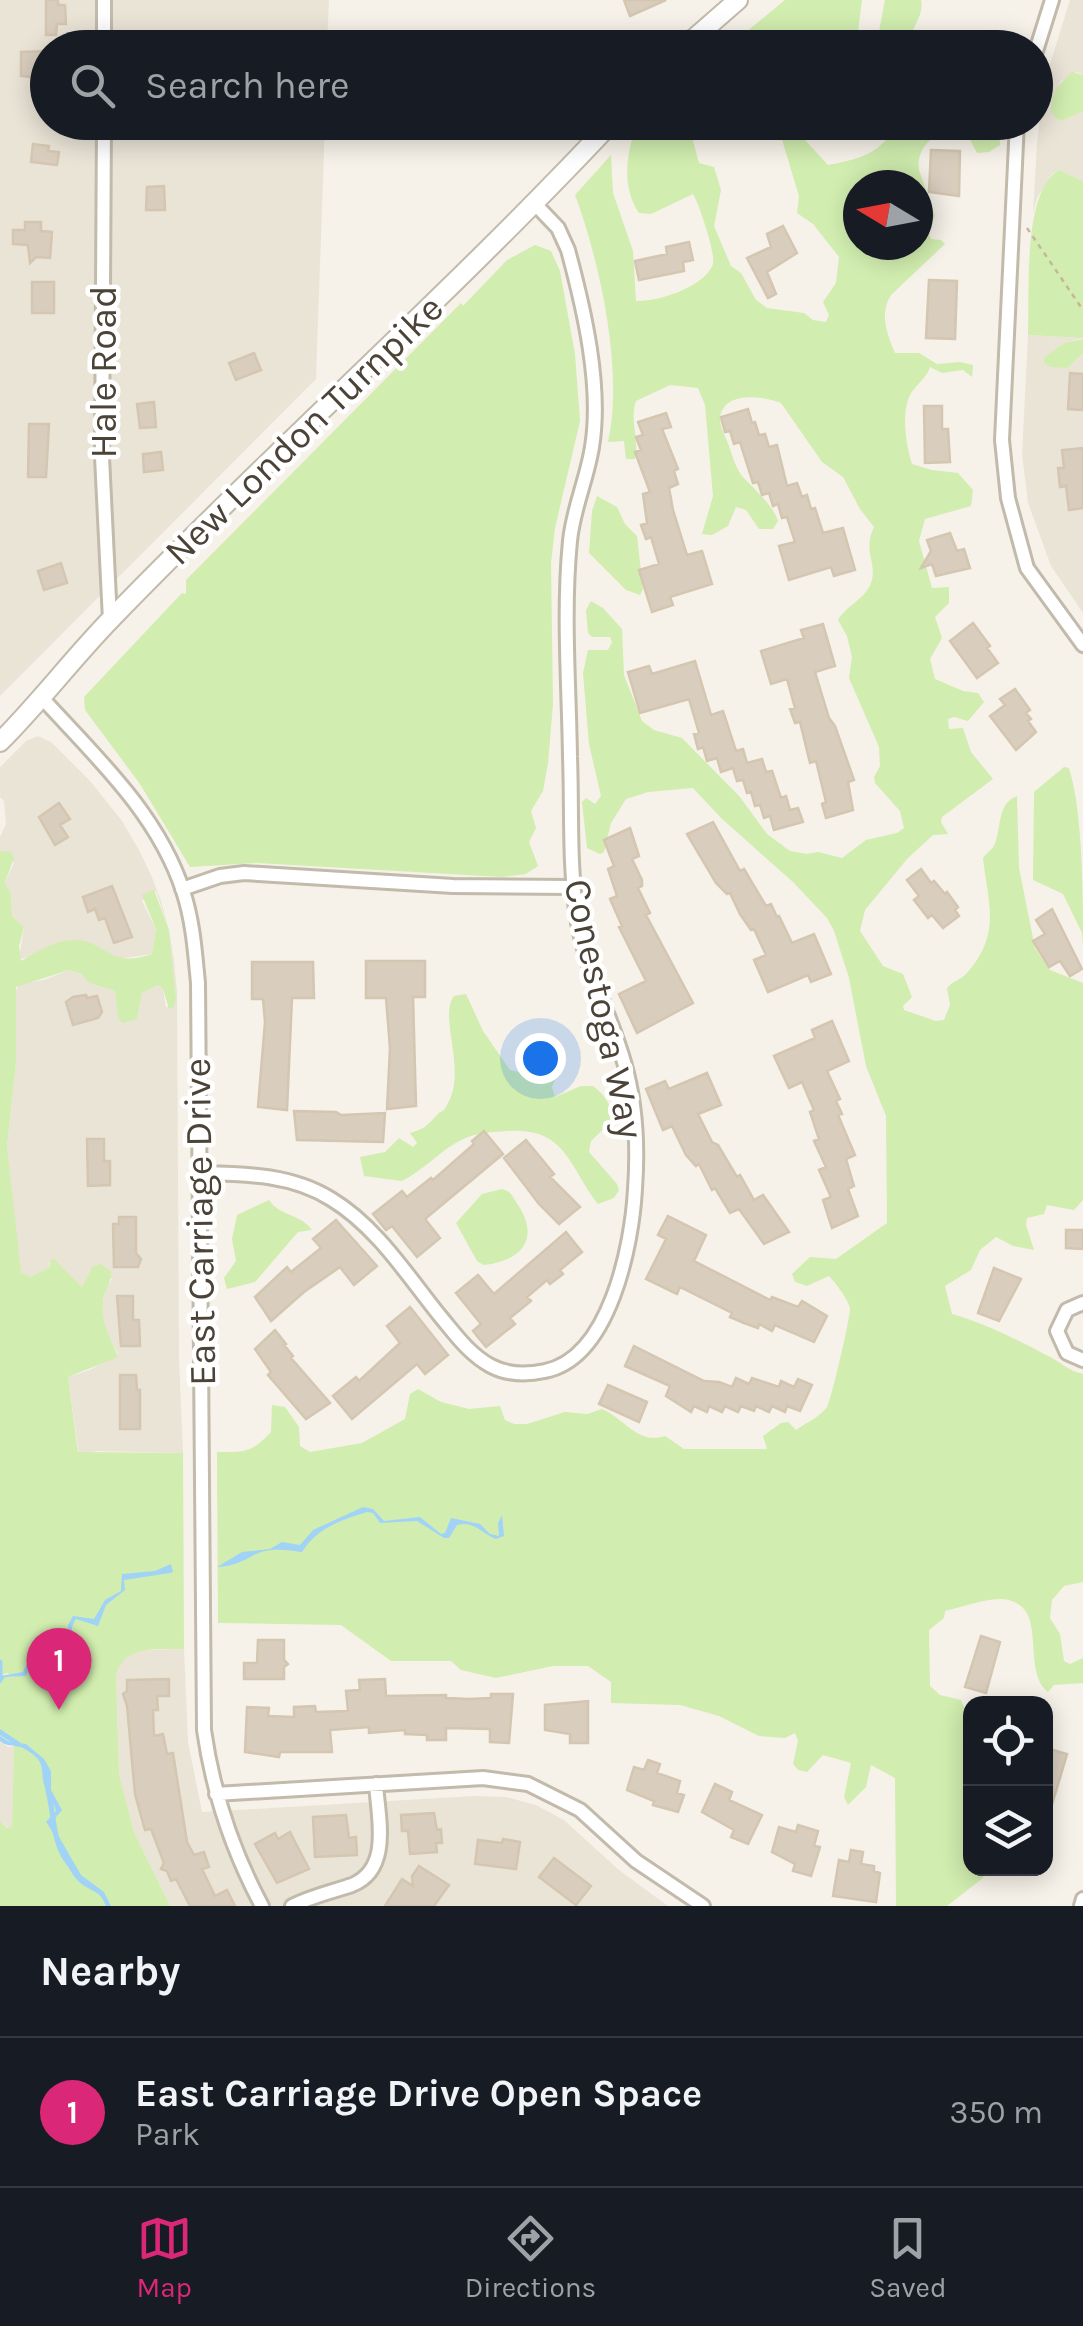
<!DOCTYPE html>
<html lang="en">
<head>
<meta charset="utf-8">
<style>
  :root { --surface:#171b24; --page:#20242c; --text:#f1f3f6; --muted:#9ea1a6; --line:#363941; --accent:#db2777 }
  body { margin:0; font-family:Karla,sans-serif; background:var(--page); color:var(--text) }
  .controls { position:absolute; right:30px; bottom:30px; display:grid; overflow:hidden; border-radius:20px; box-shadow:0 5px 25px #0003 }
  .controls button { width:90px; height:90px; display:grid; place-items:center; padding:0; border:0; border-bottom:2px solid var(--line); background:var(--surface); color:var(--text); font:50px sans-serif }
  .compass { position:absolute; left:843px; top:170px; width:90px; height:90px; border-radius:50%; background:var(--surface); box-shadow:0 5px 25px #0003; rotate:280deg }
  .you { position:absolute; left:540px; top:1058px; width:35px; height:35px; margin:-25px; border:8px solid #fff; border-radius:50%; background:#1a73e8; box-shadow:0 0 0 15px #1a73e833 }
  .badge { display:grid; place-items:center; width:65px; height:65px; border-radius:50%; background:var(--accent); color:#fff; font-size:32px; font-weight:700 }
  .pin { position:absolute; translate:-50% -82px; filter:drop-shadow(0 2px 5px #0008) }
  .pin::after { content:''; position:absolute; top:52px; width:35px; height:30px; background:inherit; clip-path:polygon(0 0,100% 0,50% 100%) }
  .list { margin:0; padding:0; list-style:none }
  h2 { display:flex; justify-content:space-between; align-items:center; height:130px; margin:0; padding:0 40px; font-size:42px }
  h2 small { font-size:32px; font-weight:400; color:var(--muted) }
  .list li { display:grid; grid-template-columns:65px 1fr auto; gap:30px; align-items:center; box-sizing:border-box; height:150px; padding:0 40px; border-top:2px solid var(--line) }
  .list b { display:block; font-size:38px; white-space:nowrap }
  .list p { margin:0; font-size:32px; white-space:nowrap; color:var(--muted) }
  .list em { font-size:32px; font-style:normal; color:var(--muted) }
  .icon { flex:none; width:55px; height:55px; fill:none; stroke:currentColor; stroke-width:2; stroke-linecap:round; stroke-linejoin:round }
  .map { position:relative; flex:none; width:1083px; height:1906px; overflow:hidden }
  .search { position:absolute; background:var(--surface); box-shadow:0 5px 25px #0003; left:30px; right:30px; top:30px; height:110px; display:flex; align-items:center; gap:25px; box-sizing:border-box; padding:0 35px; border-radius:55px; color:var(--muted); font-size:38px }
  .sheet { height:280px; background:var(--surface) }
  nav { display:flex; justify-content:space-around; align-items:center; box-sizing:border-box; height:140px; border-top:2px solid var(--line); background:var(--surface); font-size:28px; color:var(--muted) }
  nav a { display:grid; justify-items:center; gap:5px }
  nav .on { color:var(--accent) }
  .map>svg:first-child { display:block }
</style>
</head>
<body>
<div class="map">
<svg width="1083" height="1906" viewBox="0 0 1083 1906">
  <rect width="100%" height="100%" fill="#f6f2e9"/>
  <path fill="#eae4d7" d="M0 0H329L327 47 48 48V122L325 123 316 379 0 696Z
    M1070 0H1083V75L1077 72 1061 81 1050 107 1083 111V181L1059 170 1052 174 1037 198 1033 214 1037 143 1044 83Z
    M1028 335 1083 338 1064 343 1043 360 1068 368 1083 353V613L1051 566 1028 503 1022 454Z
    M38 736 51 742 91 782 122 821 139 850 151 875 161 901 169 930 156 891 142 901 156 929 152 954 118 959 92 945 19 959 24 927 12 916 11 894 5 882 14 863 0 851V837L6 824 4 801 0 797V767L26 741Z
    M169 930 174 961 177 992 179 1359 183 1453 98 1451 79 1454 68 1377 90 1370 118 1354 104 1327 102 1307 106 1288 112 1279 92 1267 82 1287 49 1262V1268L43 1273 30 1277 24 1275 19 1268 7 1146 16 1063 15 993 19 984 44 980 69 970 82 974 92 984 115 991 118 1017 137 1019 142 993 158 985 163 989 166 1008 176 998Z
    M184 1649 188 1742 202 1812 474 1796 506 1797 536 1805 564 1820 619 1870 668 1906H170L134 1832 119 1774 116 1675 119 1664 137 1650Z
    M0 1741 8 1747 14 1746 12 1832 0 1821Z"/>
  <path fill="#d1edaf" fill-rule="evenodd" d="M785 0H862L856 47H728Z
    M885 0H921C925 18 907 29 912 47H876Z
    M1072 72 1083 75V111L1063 120 1056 119 1051 111C1050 95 1060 82 1072 72Z
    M638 123H684L689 126 699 163 714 167 721 190 714 226 731 266 741 273 756 300 767 308 804 313 813 320 826 322 829 315 823 302 836 283 839 257 813 224 797 213 799 196 777 123H810L805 133 806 141 828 165C857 160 884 153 896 123H1000V145L989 152 977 153 968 136 934 137C923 145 917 156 919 170L935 216 927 230 931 239 941 240 945 244 891 295C879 314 887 334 895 353H919L937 364 960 362 973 365 972 377 963 370 942 373 930 367C926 379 916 384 910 395 901 413 906 446 912 464L932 470 958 473 973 490 971 506 925 519 919 541 932 588 949 587V603L935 617 942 638 930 659 935 679 963 691 978 693 984 702 968 721 954 717 948 719 949 729 963 728 971 752 993 779 942 817 941 822 948 834 933 835 907 859 865 910 860 931 883 966 903 974 912 997 903 1006 904 1010 936 1021 944 1020 950 1005 947 988C953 981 960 980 966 974 1002 934 988 904 983 858 984 856 993 848 994 846 1002 829 996 804 1017 796L1019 868 1035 948 1050 970 1083 983V1200L1074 1210 1047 1205 1044 1214 1027 1218 1026 1225 1034 1250 1013 1246 996 1237 980 1250 971 1270 945 1286 952 1314C982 1322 1020 1341 1048 1356 1061 1362 1068 1371 1083 1374V1582L1064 1586 1052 1600 1050 1618 1060 1634 1064 1661 1070 1664 1083 1658V1683L1054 1685 1048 1692C1019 1668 1052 1602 1001 1599 984 1599 962 1607 945 1611L944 1618 929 1630 930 1686 940 1695 961 1700 970 1721V1868L986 1869 983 1878 947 1906H896L895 1778 871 1765 866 1787 848 1805 844 1797 851 1763 823 1755 807 1772 798 1770 793 1764 798 1741 795 1733 785 1738 759 1736 719 1716 680 1705 611 1703V1682L588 1666H553L496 1678 461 1670 451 1661H391L341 1625 218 1623 217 1452C245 1452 250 1454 271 1432L272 1405 285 1407 299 1427 300 1446 310 1452 362 1443 405 1419 410 1394 418 1389 441 1402 469 1409 500 1406 505 1420 514 1424H527L565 1412 587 1414 602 1409C625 1419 638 1445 665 1436L684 1449H767L763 1436 781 1423 788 1422 796 1430C806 1423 820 1417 827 1407 831 1401 851 1315 850 1308 847 1297 836 1284 829 1276L807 1286 795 1282 792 1274 810 1257 836 1259 887 1223 886 1116 866 1066 849 978 834 931 827 918 793 882 721 818 693 788 648 792 626 799 611 823 604 852 600 854 587 848 582 802 586 798 595 804 601 796 589 744 583 673 588 650H608L612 642 610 637H592L588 633 586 610 591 601 603 608 622 629 624 675 642 721 654 730 682 738 740 797 767 834 790 851 807 854 818 852 842 858 866 840 897 833 904 828 900 811 875 783 874 777 880 766 879 747 849 678 852 657 847 636 838 620C846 606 866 598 871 583 878 563 862 551 874 527L860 509 843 477 822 462 781 403C764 396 723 390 720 418 720 426 724 434 727 441 732 453 735 468 743 477 755 490 773 505 778 521L773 529H759L746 510 736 507 728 526 712 535 702 534 713 496 705 405 698 388 670 385 636 401C629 420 640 440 635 459H626L624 441 608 442C624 372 600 262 575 195L611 155 613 193 633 251 636 301C657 302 705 287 713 264 716 255 699 203 693 194L651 214 639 213C621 187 626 151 638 123ZM858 185H918V245H858Z
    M1059 170 1083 181V338L1028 335C1030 293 1022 191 1059 170Z
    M535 245 551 251 560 271 575 354 580 421 555 528 551 563 553 704 548 763 543 791 531 811 536 828 529 842 538 866 526 874 502 877 257 863 190 867 140 784 85 710 84 697 182 593 186 594V580L461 303 463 306 507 260Z
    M1083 339V353L1068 368 1050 367 1044 363V358L1064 343Z
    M597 496 617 507 625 524 637 536 643 589 640 595 626 590 589 553 592 511Z
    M1064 767 1069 768C1083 812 1083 896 1083 947L1082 933 1063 894 1033 880 1034 792Z
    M0 851 11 852 14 858 5 882 11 894 12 916 24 927 19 946 21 961C37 952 54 940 74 940 105 939 108 970 152 954L156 929 142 895 154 890 169 930 176 998 173 1008 169 1009 163 989 158 985 142 993 137 1019 123 1023 118 1018 115 991 89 983 82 974 69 970 16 987V1063L7 1146 21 1272 30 1277 49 1268 51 1259H54L82 1287 92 1267 100 1264 111 1271C112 1282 104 1290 103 1302 100 1324 112 1339 118 1357L68 1377 78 1452 183 1453 184 1649C158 1650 125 1644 116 1675L119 1774 134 1832 170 1906H0V1821L7 1828 12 1827 14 1743 0 1736V1684L4 1677H15L7 1673 0 1676Z
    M466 994 483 1031 510 1070 530 1075 554 1065 559 1071 552 1087 555 1097 581 1086H593C604 1094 614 1107 612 1121L591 1141 589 1152 617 1184 619 1190 614 1198 598 1204C568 1165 566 1127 507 1131 487 1132 472 1133 454 1144 436 1155 422 1171 402 1181L364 1176 360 1157 385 1152 399 1138 413 1147 417 1143 410 1133C424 1129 427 1126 436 1116 443 1108 442 1115 447 1105 468 1071 438 1017 454 996Z
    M502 1189C512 1192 512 1196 518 1205 541 1240 520 1261 484 1265L477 1261 456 1223 482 1194Z
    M269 1200C279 1216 301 1214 312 1230L298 1232 255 1282 227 1289 224 1278 236 1261 232 1239 237 1215Z"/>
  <path fill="#a1d3f7" d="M363 1507 373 1509 384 1521 420 1517 441 1534 445 1533 451 1518 480 1524 490 1534 499 1536 498 1523 502 1515 504 1536 496 1539C482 1534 474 1520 457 1525L449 1538H444L417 1521 380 1523 373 1513 367 1512C341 1520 317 1528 302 1552 288 1550 269 1547 254 1555 241 1562 234 1566 217 1567L242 1552 270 1549 282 1542 300 1545 313 1530Z
    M171 1564 173 1572 170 1573 124 1580 125 1590 106 1605 98 1626 76 1619C68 1629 75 1642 67 1652L34 1656 26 1676 5 1677 0 1684V1676L23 1672 32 1653 59 1648 67 1640 68 1625 73 1616 94 1619 105 1600 121 1591 122 1574 155 1571Z
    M0 1736 10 1742 26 1744 44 1759 51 1771V1790L62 1810 51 1823 81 1875 104 1892 111 1906H106C100 1891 95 1893 83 1885 64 1871 60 1840 46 1822L56 1811C54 1802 48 1796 45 1788 39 1770 49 1762 23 1748 14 1744 9 1748 0 1741Z"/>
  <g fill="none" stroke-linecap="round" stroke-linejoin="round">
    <path stroke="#a1d3f7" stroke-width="5" d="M0 1662V1680
      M0 1732 18 1744
      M48 1791C55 1817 52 1844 70 1865"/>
  </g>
  <path fill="#d9cebe" stroke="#d4c6b0" stroke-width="2.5" d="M46 0H58V5H65L66 24H57L56 35H46Z
    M624 0H666L630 16Z
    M48 51V79L21 76V52Z
    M33 144 49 146 48 151 59 152 57 165 31 162Z
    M931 150 960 151 959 196 929 192Z
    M164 186 165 210H146L147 187Z
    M25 222H41V231L52 232 50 258 36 257 30 263 28 245 13 244V230H25Z
    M783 226 797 253 767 272 776 294 768 298 747 258 771 247 767 234Z
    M689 242 693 260 683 262 684 271 639 280 635 261 667 254 666 247Z
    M929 280 957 281 955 339 926 338Z
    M32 282H54V313H32Z
    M254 353 261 370 236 380 229 363Z
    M1070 373 1083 374V410L1068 409Z
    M154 402 156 427 140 428 137 404Z
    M924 406H942V429H948L950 462 925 463Z
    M748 409 752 423 755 422 759 435 765 434 769 447 777 445 787 486 797 483 802 497 807 495 811 509 815 508 823 533 843 528 855 570 834 576 831 567 789 580 779 546 795 542 787 517 782 518 778 504 773 506 769 493 762 495 758 482 753 483 740 442 734 444 730 431 725 432 721 417Z
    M666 413 671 427 662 429 678 469 674 471 678 484 669 488 673 510 687 555 702 551 712 584 670 597 673 605 652 612 639 570 659 564 651 537 646 539 641 525 647 523 643 494 650 492 635 452 641 450 636 437 643 435 638 422Z
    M29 424H49L46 477H28Z
    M1083 448V508L1069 510 1066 486 1060 487 1058 468H1064L1062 450Z
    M161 452 163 470 144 472 143 454Z
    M950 533 957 551 964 549 970 568 936 576 932 564 921 568 931 551 927 540Z
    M61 563 67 583 44 590 38 571Z
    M973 623 990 646 987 648 998 663 977 678 950 641Z
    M823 624 835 666 815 672 829 718 835 726 854 780 848 782 853 810 826 818 822 804 826 802 816 761 810 763 800 722 795 723 790 709 795 708 787 679 771 684 761 651 804 638 801 630Z
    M695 661 711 715 723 711 736 751 743 749 747 763 762 759 766 772 772 771 781 798 786 796 790 810 798 808 803 822 774 830 770 816 764 818 760 805 755 806 751 792 747 793 743 780 737 781 733 768 721 772 717 758 707 761 703 747 698 749 694 734 699 733 689 699 640 713 628 672 649 666 652 674Z
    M1015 689 1030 710 1026 713 1031 719 1028 721 1036 732 1016 750 990 716 1005 705 1000 699Z
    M59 803 70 819 60 825 68 837 55 845 39 817Z
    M713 822 740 871 744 869 766 906 771 904 777 917 779 916 792 943 814 934 831 974 811 982 808 975 768 992 754 960 766 955 754 929 751 930 740 914 730 893 727 894 716 883 687 834Z
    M630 828 639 856 632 859 642 880V886L638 888 650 913 646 915 693 1003 637 1033 619 994 646 981 619 927 622 926 610 899 617 896 608 869 614 866 604 840Z
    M921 869 931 883 934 881 945 894 947 892 958 907 955 910 959 916 943 928 932 915 928 918 914 900 919 896 907 880Z
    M112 886 132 937 114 943 105 918 99 920 95 909 88 912 83 897Z
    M1052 909 1082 969 1070 976 1060 961 1049 967 1033 941 1045 934 1036 920Z
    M366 961H425V997H413L416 1106 387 1109 390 1048 386 998H366Z
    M252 962H313L314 998H292L287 1110 258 1107 265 1022 263 999H252Z
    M86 995 87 998 97 996 102 1012 98 1018 73 1025 66 1002 73 997Z
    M832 1021 849 1061 827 1071 840 1099 836 1101 842 1114 838 1115 855 1155 846 1159 854 1186 848 1189 858 1216 832 1228 823 1200 831 1197 819 1170 826 1167 814 1141 819 1139 810 1112 814 1110 802 1082 789 1088 774 1056 815 1038 812 1030Z
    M707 1073 721 1105 698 1114 712 1142 718 1145 737 1177 740 1175 754 1200 763 1195 789 1232 764 1244 739 1209 730 1213 715 1188 712 1190 699 1164 696 1166 686 1155 672 1126 663 1130 646 1089 665 1081 669 1089Z
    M294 1111 336 1112 341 1115 385 1113 383 1142 297 1140Z
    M484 1131 503 1154 425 1219 440 1238 417 1257 392 1226 386 1230 373 1214 402 1191 407 1197 431 1178 433 1180 474 1144 472 1141Z
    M87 1139H104V1161H110V1185L88 1186Z
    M526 1140 554 1174 550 1177 580 1207 559 1224 539 1204 504 1158Z
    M668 1216 706 1235 694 1261 770 1300 772 1297 798 1307 802 1301 827 1316 814 1342 775 1325 772 1331 759 1324 758 1328 744 1323 730 1317 732 1313 680 1287 677 1294 646 1279 666 1239 658 1235Z
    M119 1217H136V1253L141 1259 138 1267H114L113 1224H119Z
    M336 1220 377 1266 354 1285 340 1267 304 1292 271 1321 255 1297 287 1267 291 1272 321 1248 313 1239Z
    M1066 1230H1083V1249L1066 1248Z
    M566 1232 582 1252 560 1270 563 1274 550 1284 547 1280 527 1297 531 1301 510 1318 515 1324 486 1347 473 1331 481 1324 456 1293 478 1275 494 1294Z
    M994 1268 1021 1279 999 1321 978 1313Z
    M117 1296H133V1320H139L140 1346H121Z
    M410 1307 448 1355 425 1374 417 1364 352 1419 333 1396 356 1377 359 1381 400 1343 387 1326Z
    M275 1330 286 1344 284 1345 293 1356 291 1358 330 1403 306 1419 268 1375 271 1372 255 1349Z
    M634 1346 704 1381 719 1382 732 1387 736 1378 749 1384 752 1378 779 1387 781 1381 794 1387 798 1379 812 1385 800 1411 787 1406 785 1412 772 1406 769 1412 756 1406 754 1411 741 1406 738 1412 725 1406 722 1412 709 1406 707 1412 694 1406 691 1412 666 1396 670 1386 625 1366Z
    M120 1375H136L137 1390H140V1429H120Z
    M608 1385 647 1402 639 1422 599 1404Z
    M981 1636 1000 1642 986 1693 965 1687Z
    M258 1640H284V1660L288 1664 284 1667V1679H244V1663H257Z
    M169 1679V1696H157L158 1710H153L154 1736 163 1734 167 1754 173 1753 187 1842 194 1855 204 1852 209 1867 202 1869 215 1896 227 1890 235 1906H190L176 1879 171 1881 167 1871 161 1869 164 1863 151 1829 145 1830 135 1794 127 1706 123 1694 127 1691V1680Z
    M385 1679 386 1696 446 1695V1698L469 1699 491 1698V1694H513L509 1743 490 1742V1729L446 1728V1740H427V1735L405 1734V1730L369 1733V1727L330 1730 332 1752H280L279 1757 245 1752 247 1707 269 1708 268 1716 294 1717V1707L315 1706 316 1712 348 1711 346 1691 360 1690 359 1680Z
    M588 1701V1743H570V1734L545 1730V1705Z
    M1046 1748 1067 1754 1048 1818H1046Z
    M648 1760 660 1764 657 1773 680 1781 677 1793 684 1795 678 1812 653 1805 654 1801 627 1790 634 1767 644 1770Z
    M715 1784 732 1792 729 1800 762 1815 748 1844 731 1837 734 1830 702 1812Z
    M434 1813 437 1830 441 1829 442 1843H436L437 1852 410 1854 408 1831H402L401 1815Z
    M346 1815 349 1838 356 1837 357 1855 315 1857 313 1817Z
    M798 1825 818 1831 814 1846 820 1847 811 1876 793 1871 795 1864 772 1852 779 1827 796 1832Z
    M290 1832 309 1869 277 1883 255 1844 275 1833 278 1839Z
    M503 1839 520 1842 516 1869 475 1864 478 1840 502 1843Z
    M851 1850 863 1852 861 1864 874 1866V1871L880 1873 876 1902 833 1896 839 1860 849 1862Z
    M554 1858 591 1886 576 1905 539 1877Z
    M419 1866 449 1885 434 1906H385L402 1879 413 1886 412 1876Z"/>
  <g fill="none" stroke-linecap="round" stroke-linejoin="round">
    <defs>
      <path id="minor" d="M104 48V0
        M1036 51 1052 0
        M104 122 102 457 110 620
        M1017 122 1002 440 1008 498 1027 568 1083 645
        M43 699C96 757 158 814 183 891 193 921 195 952 198 983L204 1730C213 1793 232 1850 262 1906
        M182 889 220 876 244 873 453 886 573 887
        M199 1173C245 1174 291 1174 331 1199 376 1226 407 1275 440 1316 455 1334 469 1354 491 1366 508 1375 526 1375 545 1371 610 1358 632 1245 635 1189 638 1147 636 1103 624 1062 610 1013 585 968 577 917 569 864 572 810 570 757 569 686 563 612 570 541 573 509 587 479 592 447 602 386 584 309 568 250L558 228 535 204
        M1083 1303 1067 1310 1057 1331 1067 1353 1083 1360
        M216 1794 483 1778 528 1784 580 1810 636 1861 703 1906
        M292 1906C312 1896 331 1892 352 1885 392 1869 378 1817 376 1784
        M1081 1906 1083 1899"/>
      <path id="tertiary" d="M683 48 738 0
        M0 742C40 702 73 658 112 618 275 449 451 294 612 122"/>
    </defs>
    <use href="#minor" stroke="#c2baab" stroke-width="18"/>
    <use href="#tertiary" stroke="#c2baab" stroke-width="22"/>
    <path stroke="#c6b79b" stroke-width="2.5" stroke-dasharray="5 5" stroke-linecap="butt" d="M1027 228 1083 310"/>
    <use href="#minor" stroke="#fff" stroke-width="12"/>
    <use href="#tertiary" stroke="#fff" stroke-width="18"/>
  </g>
  <g text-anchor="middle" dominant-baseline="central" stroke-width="9" stroke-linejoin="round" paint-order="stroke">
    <g font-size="38" fill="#4b4337" stroke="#fff">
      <text transform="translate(103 372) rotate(-90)">Hale Road</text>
      <text transform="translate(304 430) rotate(-44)">New London Turnpike</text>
      <text transform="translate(604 1009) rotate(78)">Conestoga Way</text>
      <text transform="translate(200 1222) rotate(-91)">East Carriage Drive</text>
    </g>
  </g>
</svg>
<div class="controls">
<button><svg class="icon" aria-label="locate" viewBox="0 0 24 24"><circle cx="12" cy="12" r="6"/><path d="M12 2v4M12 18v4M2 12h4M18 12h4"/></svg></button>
<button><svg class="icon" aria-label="layers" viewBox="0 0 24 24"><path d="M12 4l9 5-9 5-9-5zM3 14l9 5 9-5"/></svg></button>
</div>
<svg class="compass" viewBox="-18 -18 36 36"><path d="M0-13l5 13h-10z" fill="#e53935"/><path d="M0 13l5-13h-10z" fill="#9ea1a6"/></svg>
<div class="you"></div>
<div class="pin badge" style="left:59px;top:1710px">1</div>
<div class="search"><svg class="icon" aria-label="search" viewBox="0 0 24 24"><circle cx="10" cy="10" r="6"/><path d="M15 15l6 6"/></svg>Search here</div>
</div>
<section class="sheet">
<h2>Nearby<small></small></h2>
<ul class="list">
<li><span class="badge">1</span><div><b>East Carriage Drive Open Space</b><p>Park</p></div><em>350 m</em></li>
</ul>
</section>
<nav>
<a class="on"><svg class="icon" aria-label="map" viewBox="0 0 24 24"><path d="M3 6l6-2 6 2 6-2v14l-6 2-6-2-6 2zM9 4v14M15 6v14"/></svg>Map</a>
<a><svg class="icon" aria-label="directions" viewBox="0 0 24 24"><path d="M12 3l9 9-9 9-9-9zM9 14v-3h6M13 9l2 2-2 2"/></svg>Directions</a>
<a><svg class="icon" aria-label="saved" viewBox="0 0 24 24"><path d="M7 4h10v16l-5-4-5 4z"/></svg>Saved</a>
</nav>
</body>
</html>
